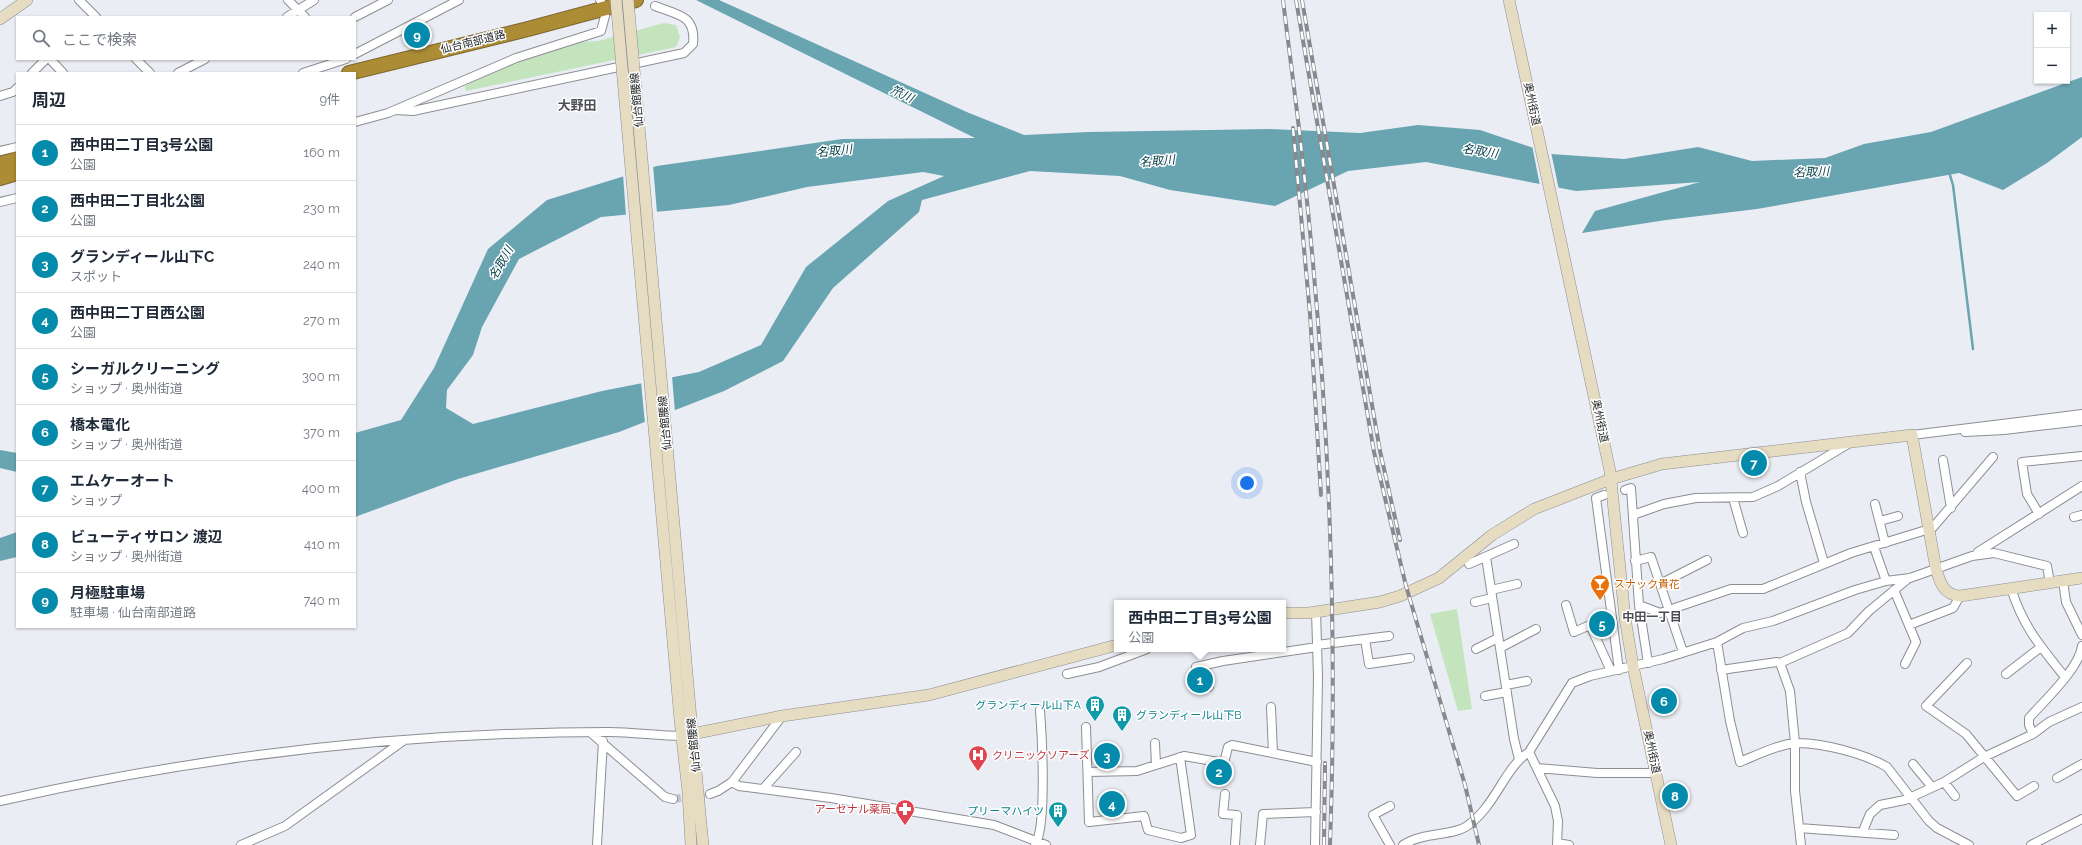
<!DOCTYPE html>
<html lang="ja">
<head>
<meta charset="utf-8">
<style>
  :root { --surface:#fff; --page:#f6f6f7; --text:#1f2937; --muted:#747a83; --line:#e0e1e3; --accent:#048bab }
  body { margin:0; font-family:Raleway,"Noto Sans JP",sans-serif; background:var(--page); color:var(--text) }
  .controls { position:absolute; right:12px; top:12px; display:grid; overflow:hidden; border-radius:0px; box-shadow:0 1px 3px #0004 }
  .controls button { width:36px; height:36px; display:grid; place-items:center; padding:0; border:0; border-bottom:1px solid var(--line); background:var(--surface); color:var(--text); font:20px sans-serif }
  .you { position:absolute; left:1247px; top:483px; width:14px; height:14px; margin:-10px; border:3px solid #fff; border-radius:50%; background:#1a73e8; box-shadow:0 0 0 6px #1a73e833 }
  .badge { display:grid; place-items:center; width:26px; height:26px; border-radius:50%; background:var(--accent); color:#fff; font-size:13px; font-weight:700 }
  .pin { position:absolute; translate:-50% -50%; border:2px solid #fff; box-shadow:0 1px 4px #0006 }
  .popup { position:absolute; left:1114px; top:600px; width:172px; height:52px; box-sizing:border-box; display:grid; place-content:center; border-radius:0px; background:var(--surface); filter:drop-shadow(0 1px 3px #0005); font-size:13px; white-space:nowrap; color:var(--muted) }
  .popup b { font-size:15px; color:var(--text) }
  .popup::after { content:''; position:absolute; left:50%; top:100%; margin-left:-8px; border:8px solid transparent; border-top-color:var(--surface) }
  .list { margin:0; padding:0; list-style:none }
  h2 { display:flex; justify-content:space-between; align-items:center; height:52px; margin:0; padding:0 16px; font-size:17px }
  h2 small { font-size:13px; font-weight:400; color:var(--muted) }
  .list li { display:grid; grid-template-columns:26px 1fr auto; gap:12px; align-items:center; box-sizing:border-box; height:56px; padding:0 16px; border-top:1px solid var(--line) }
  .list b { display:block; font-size:15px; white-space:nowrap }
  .list p { margin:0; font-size:13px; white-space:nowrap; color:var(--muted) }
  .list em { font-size:13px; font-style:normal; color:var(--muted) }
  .icon { flex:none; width:22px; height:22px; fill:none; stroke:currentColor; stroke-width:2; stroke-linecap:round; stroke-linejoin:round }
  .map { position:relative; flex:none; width:2082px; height:845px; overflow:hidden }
  .search { position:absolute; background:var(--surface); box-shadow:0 1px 3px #0004; left:16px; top:16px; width:340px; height:44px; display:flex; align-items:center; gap:10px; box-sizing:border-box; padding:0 14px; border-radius:0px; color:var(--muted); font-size:15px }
  .panel { position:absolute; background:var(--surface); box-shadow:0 1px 3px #0004; left:16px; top:72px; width:340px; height:556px; border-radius:0px }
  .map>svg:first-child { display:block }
</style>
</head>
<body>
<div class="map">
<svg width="2082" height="845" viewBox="0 0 2082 845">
  <rect width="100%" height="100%" fill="#ebedf4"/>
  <path fill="#c3e4bd" d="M664 23 676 25 680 37 676 47 466 91 465 87 469 83 521 61 576 42 598 41Z
    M1457 609 1472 709 1458 711 1430 614Z
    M1199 669 1204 672 1208 687 1197 689 1193 670Z
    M1207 764 1232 769 1230 777 1205 776Z
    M1126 794 1127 811 1102 817 1098 814 1097 796Z"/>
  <path fill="#69a4b1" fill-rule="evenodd" d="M696 0H719L969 113 1024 135 1089 132 1269 129 1360 133 1418 125 1480 130 1551 154 1624 159 1698 147 1752 161 1825 158 1864 144 1931 132 2082 77V137L2047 163 2003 190 1959 173 1757 209 1666 220 1582 233 1595 211 1700 182 1576 191 1426 162 1348 171 1275 206 1170 190 1120 176 1030 171 922 200 919 212 833 288 783 361 724 391 619 432 458 479 355 517V433L401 420 434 368 488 249 547 200 657 166 842 139 975 138ZM923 172 944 176 888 201 806 267 761 345 699 372 602 391 473 424 446 408 447 390 473 355 482 327 519 259 601 217 729 205 807 187Z
    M0 450 17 453V472L0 468Z
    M17 532V557L0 561V538Z"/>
  <path fill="#ebedf4" d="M1532 145 1551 152 1559 190 1540 186Z
    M653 165 657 213 626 216 623 174Z
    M672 376 675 412 645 424 641 382Z"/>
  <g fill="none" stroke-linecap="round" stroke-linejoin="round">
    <path stroke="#69a4b1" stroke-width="2.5" d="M1949 172 1953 185 1973 349"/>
    <path stroke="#c2c4ca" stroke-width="8" stroke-dasharray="8 4" stroke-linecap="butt" d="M673 799 710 794"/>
    <defs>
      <path id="street" d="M79 0 96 17
        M288 0 305 17
        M600 0 601 1
        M287 17 314 0
        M355 17 388 0
        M355 54 459 0
        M50 59 63 73
        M136 59 150 73
        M32 73 46 59
        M178 73 205 59
        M303 73 346 59
        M0 96 13 92 17 88
        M395 110 413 111 684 53 693 44C696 15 678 15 655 6
        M355 122 388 113 516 58 601 31 605 16
        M0 151 17 147
        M0 202 17 198
        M1965 432 2004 430 2082 421
        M1912 435 2082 414
        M1943 460 1951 508
        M1800 472 1806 502 1824 563
        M1625 490 1631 488 1639 605 1648 663
        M1604 495 1596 498 1619 670
        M1733 498 1743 533
        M1875 504 1885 543
        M2039 514 2027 494 2022 462 2082 456
        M1633 515 1664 504 1696 498 1753 497 1778 486 1848 444
        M2074 517 2082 515
        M1880 521 1898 516
        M1929 532 1993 457
        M1874 547 1886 581
        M1978 552 2082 486
        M1486 557 1514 739 1519 759
        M1635 561 1651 557 1683 652
        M1469 564 1514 544
        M2063 581 2066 602 2082 635
        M1660 584 1707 560
        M2011 588C2023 627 2041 647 2065 677
        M1491 590 1517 584
        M1894 590 1916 642 1905 664
        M1475 602 1492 598
        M1566 605 1574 632 1590 625 1611 671
        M1639 605 1660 613 1731 589H1763L1851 553 1923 531
        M1909 625 1953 608 1960 596
        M1365 639 1369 664 1410 658
        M1717 642 1730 721 1740 762C1757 755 1777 745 1795 743 1820 742 1866 754 1887 767L1929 821 1937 828 1969 845
        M1317 645 1389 636
        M1500 648 1536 629
        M1476 649 1498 638
        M1780 663 1848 633 1869 611 1909 578
        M1967 663 1926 706 1966 734 2017 796 2034 786
        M1205 665 1209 687
        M1196 667 1223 661 1317 647
        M1721 670 1777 662 1780 663 1790 691 1795 743V791L1801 845
        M1067 674 1099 667 1147 649
        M2006 674 2041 647
        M1506 685 1527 681
        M1485 696 1507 692
        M1271 707 1273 753
        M1086 727 1089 822 1144 816 1148 830 1181 838 1191 835 1180 757
        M591 733 665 797 673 799
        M2033 734 2029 725V718C2044 701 2079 669 2082 646
        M1155 743 1156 765
        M1529 752 1555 806 1558 821 1557 845
        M1913 764 1932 787
        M1537 768 1597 773H1656
        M1088 772 1137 771 1184 756 1224 763 1228 747 1232 745 1317 762
        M2057 778 2082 764
        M732 782 739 786 831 798 994 825 1046 845
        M1944 782 1955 796
        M763 789 796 752
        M710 794 718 791 732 782 782 716
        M1225 794 1223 814 1237 815 1235 845
        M0 801C200 756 405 732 609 732 634 732 658 736 682 736
        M1799 828 1894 835
        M1863 831 1870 814 1880 805 1905 800 1944 782 1984 757 2033 734 2049 722 2082 707
        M1557 843 1569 845
        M241 845 285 826 403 741
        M597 845 603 741
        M1035 845C1047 827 1042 735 1040 710
        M1260 845 1263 814 1316 812
        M1315 845 1318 677 1316 611
        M1390 845 1373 815 1390 806
        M1403 845C1423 832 1453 836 1467 826 1496 806 1504 768 1529 752L1572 683 1590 676 1663 659 1717 642 1743 628 1773 621 1855 590 1886 581 1910 578 1972 556 1994 553 2047 566 2050 583
        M2031 845 2082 819"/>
      <path id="secondary" d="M1509 0 1610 471 1625 618 1633 666 1671 845
        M0 19 27 0
        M1283 613H1309L1380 602 1400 596 1439 578 1492 535 1534 509 1611 479 1662 464 1912 435 1936 569C1940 583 1944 595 1960 596L2082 578
        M691 719 703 845
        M680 720 688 792 691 845
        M682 736 782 716 929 695 1117 645"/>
      <path id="highway" d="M349 73 528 29 636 0
        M0 164 17 159
        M0 178 17 173"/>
    </defs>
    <use href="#street" stroke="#8c8e94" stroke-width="10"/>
    <use href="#secondary" stroke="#8c8e94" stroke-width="12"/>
    <use href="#highway" stroke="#7b662e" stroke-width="16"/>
    <use href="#street" stroke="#fff" stroke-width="8"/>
    <use href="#secondary" stroke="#e6dcc2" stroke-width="11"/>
    <use href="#highway" stroke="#ac8c34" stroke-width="14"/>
    <defs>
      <path id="rail" d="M1283 0C1290 58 1298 115 1304 173 1328 393 1338 624 1330 845
        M1296 0 1374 452 1406 586 1465 785 1479 845
        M1302 0 1380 451 1400 540
        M1293 128 1310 314 1321 495
        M1324 845 1325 763"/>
    </defs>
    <use href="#rail" stroke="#88898e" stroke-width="4"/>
    <use href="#rail" stroke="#fff" stroke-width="2.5" stroke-dasharray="8" stroke-linecap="butt"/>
    <defs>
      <path id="secondary-bridge" d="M616 0 680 720
        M628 0 691 719"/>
    </defs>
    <use href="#secondary-bridge" stroke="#8c8e94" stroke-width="12" stroke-linecap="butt"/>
    <use href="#secondary-bridge" stroke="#e6dcc2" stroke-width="11"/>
  </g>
  <defs>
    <symbol id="bar-pin" viewBox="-11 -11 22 30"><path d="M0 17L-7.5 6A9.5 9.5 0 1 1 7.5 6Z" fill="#e8710a" stroke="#fff"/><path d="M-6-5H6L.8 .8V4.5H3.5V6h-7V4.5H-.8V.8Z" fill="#fff"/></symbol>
    <symbol id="building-pin" viewBox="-11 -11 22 30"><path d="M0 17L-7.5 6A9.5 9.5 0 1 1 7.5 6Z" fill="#0f9aa8" stroke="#fff"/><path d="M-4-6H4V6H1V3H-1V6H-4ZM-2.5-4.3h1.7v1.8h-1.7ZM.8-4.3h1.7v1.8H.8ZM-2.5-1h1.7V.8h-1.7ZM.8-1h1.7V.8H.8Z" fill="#fff"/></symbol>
    <symbol id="hospital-pin" viewBox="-11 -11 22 30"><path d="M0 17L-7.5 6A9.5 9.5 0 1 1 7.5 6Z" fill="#e0444e" stroke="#fff"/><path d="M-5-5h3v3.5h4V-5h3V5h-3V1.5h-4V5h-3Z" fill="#fff"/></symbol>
    <symbol id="pharmacy-pin" viewBox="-11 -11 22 30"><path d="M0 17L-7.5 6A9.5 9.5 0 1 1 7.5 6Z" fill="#e0444e" stroke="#fff"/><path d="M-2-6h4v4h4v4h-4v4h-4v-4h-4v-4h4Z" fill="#fff"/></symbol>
  </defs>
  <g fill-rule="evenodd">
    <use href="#bar-pin" x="1589" y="573" width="22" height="30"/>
    <use href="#building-pin" x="1084" y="694" width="22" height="30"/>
    <use href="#building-pin" x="1111" y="704" width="22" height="30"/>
    <use href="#hospital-pin" x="967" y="744" width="22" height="30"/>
    <use href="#pharmacy-pin" x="894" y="798" width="22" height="30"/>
    <use href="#building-pin" x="1047" y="800" width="22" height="30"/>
  </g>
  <g text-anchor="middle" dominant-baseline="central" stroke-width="3" stroke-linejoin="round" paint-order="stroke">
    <g font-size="11" fill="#1f2022" stroke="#fff">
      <text transform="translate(473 42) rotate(-14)">仙台南部道路</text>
      <text transform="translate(637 100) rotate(-95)">仙台館腰線</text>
      <text transform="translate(1532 104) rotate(78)">奥州街道</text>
      <text transform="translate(1600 421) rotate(78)">奥州街道</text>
      <text transform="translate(665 423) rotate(-95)">仙台館腰線</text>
      <text transform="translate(694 745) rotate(-96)">仙台館腰線</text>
      <text transform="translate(1652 752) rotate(78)">奥州街道</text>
    </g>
    <g font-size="11" fill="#c56008" stroke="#fff" text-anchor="start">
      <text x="1614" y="584">スナック貴花</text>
    </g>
    <g font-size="11" fill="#0d838f" stroke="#fff" text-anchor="end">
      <text x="1081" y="705">グランディール山下A</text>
      <text x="1136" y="715" text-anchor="start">グランディール山下B</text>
      <text x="1044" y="811">プリーマハイツ</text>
    </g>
    <g font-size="11" fill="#be3a42" stroke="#fff" text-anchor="start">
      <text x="992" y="755">クリニックソアーズ</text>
      <text x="891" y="809" text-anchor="end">アーセナル薬局</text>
    </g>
    <g font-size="12" font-style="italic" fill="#08404a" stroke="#fff">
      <text transform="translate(902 94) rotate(25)">笊川</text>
      <text transform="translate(834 151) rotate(-6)">名取川</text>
      <text transform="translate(1480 151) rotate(9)">名取川</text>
      <text transform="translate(1157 161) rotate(-5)">名取川</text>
      <text transform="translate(1811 172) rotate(-2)">名取川</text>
      <text transform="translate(501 263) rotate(-60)">名取川</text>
    </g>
    <g font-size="12" font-weight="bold" fill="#4c4e53" stroke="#fff">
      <text x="1652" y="617">中田一丁目</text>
    </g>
    <g font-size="13" font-weight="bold" fill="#4c4e53" stroke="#fff">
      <text x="577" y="105">大野田</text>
    </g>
  </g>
</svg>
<div class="controls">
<button>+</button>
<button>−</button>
</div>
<div class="you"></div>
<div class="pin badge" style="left:1200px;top:680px">1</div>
<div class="popup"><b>西中田二丁目3号公園</b>公園</div>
<div class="pin badge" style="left:1219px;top:772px">2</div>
<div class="pin badge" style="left:1107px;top:756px">3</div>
<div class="pin badge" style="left:1112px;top:804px">4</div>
<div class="pin badge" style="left:1602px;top:624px">5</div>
<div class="pin badge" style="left:1664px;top:701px">6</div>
<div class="pin badge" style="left:1754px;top:463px">7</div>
<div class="pin badge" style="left:1675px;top:796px">8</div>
<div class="pin badge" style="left:417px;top:35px">9</div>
<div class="search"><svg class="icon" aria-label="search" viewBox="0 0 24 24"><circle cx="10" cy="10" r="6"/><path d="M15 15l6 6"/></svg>ここで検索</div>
<section class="panel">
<h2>周辺<small>9件</small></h2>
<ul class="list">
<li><span class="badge">1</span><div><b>西中田二丁目3号公園</b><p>公園</p></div><em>160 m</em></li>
<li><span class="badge">2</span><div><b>西中田二丁目北公園</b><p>公園</p></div><em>230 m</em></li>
<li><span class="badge">3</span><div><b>グランディール山下C</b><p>スポット</p></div><em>240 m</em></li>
<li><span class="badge">4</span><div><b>西中田二丁目西公園</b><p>公園</p></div><em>270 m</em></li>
<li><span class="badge">5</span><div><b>シーガルクリーニング</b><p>ショップ · 奥州街道</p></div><em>300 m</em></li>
<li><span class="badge">6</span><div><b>橋本電化</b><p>ショップ · 奥州街道</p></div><em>370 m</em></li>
<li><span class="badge">7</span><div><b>エムケーオート</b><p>ショップ</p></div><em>400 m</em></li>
<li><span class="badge">8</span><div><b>ビューティサロン 渡辺</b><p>ショップ · 奥州街道</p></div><em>410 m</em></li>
<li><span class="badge">9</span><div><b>月極駐車場</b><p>駐車場 · 仙台南部道路</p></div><em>740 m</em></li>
</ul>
</section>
</div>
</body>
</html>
